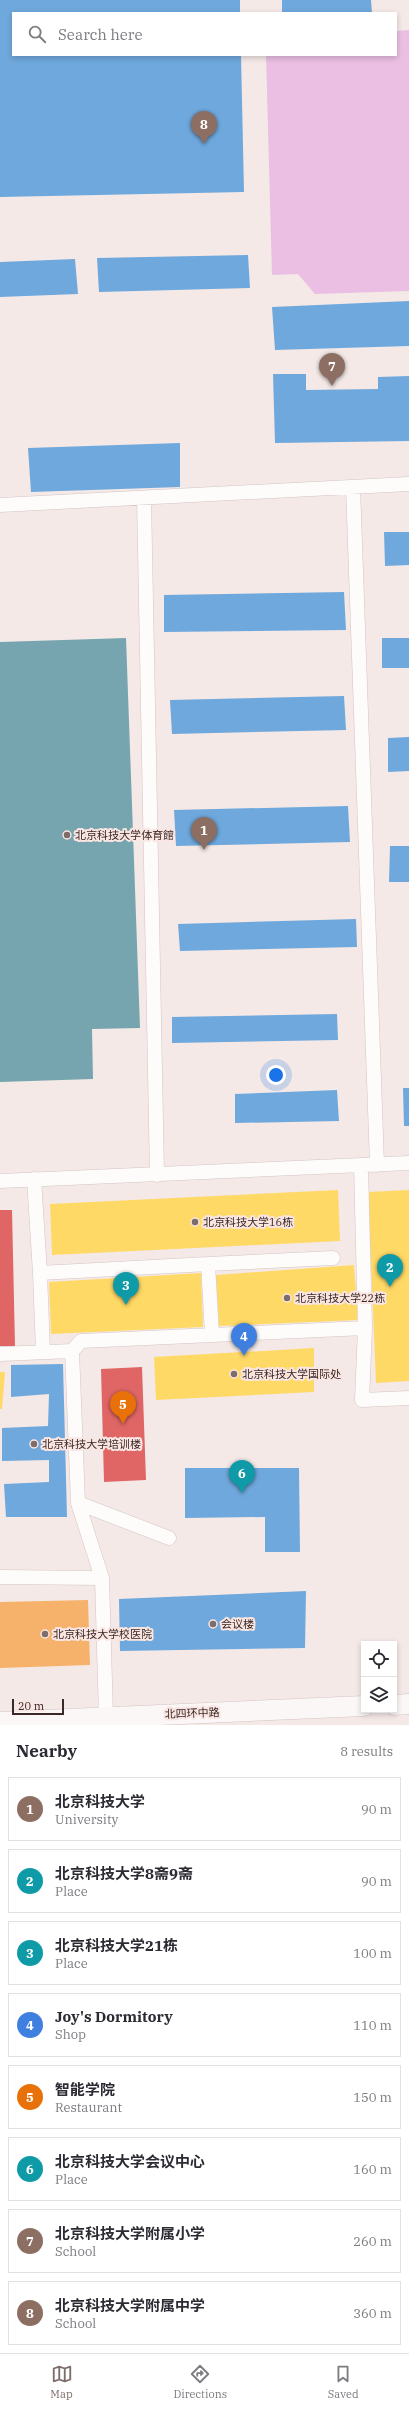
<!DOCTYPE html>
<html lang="en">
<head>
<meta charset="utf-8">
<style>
  :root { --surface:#fff; --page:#f2f2f3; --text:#2b2b33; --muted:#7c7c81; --line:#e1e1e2; --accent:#7c6c6a }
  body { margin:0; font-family:"IBM Plex Serif","Noto Sans SC",serif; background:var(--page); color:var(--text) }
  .controls { position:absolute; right:12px; bottom:12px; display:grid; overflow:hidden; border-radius:0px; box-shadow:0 2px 6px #0003 }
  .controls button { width:36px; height:36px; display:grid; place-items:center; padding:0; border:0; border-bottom:1px solid var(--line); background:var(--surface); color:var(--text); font:20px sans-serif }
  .scale { position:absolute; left:12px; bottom:10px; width:52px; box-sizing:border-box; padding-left:4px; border:2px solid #3b2926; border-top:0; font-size:11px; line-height:14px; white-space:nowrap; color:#3b2926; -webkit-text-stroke:3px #f9e5e2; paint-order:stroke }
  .you { position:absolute; left:276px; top:1075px; width:14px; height:14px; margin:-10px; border:3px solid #fff; border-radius:50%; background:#1a73e8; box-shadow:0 0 0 6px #1a73e833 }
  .badge { display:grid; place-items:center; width:26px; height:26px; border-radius:50%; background:var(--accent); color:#fff; font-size:13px; font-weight:700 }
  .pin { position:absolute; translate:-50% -33px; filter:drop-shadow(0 1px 2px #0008) }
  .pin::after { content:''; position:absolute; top:21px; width:14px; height:12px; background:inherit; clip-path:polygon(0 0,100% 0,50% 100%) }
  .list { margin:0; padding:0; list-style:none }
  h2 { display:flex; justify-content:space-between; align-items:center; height:52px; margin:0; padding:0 16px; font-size:17px }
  h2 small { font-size:13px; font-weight:400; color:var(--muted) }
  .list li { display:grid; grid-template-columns:26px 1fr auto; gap:12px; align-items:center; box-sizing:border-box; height:64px; margin:0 8px 8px; padding:0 8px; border:1px solid var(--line); border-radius:0px }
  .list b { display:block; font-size:15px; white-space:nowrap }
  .list p { margin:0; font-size:13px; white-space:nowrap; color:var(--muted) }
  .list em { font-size:13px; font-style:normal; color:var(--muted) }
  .icon { flex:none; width:22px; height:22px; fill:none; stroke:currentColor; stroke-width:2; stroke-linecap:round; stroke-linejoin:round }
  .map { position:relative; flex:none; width:409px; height:1725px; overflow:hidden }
  .search { position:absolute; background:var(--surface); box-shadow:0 2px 6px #0003; left:12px; right:12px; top:12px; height:44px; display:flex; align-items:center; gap:10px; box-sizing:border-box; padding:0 14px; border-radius:0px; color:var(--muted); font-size:15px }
  .sheet { height:628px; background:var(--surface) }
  nav { display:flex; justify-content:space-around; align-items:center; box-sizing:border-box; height:56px; border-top:1px solid var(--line); background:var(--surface); font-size:11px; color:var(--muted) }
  nav a { display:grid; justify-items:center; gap:2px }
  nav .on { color:var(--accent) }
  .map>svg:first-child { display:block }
</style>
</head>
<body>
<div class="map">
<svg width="409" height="1725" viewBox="0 0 409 1725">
  <rect width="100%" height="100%" fill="#f4e9e7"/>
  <path fill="#eabfe3" d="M409 30V291L315 294 298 274 272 275 266 55H396V31Z"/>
  <path fill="#ffd966" d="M338 1190 340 1241 52 1255 50 1204Z
    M409 1190V1381L376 1383 368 1192Z
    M354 1265 358 1320 219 1326 216 1275Z
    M201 1273 203 1327 51 1334 49 1282Z
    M314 1348V1392L156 1400 154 1357Z
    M0 1372H5L2 1409H0Z"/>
  <path fill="#e06666" d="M0 1210H12L15 1346H0Z
    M142 1367 146 1480 104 1482 101 1369Z"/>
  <path fill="#6fa8dc" d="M0 0H240V13H13V55H241L244 192 0 197Z
    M282 0H371L372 13H282Z
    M248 255 250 288 99 292 97 258Z
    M75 259 78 294 0 297V262Z
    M409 301V346L275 350 272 307Z
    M273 374H306V390L378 389V377L409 376V441L275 443Z
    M180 443V487L31 492 28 448Z
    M384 532H409V565L385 566Z
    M344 592 346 630 164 632V595Z
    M382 638H409V668H382Z
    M344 696 346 730 172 734 170 700Z
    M409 737V771L388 772V738Z
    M348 806 350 842 176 846 174 810Z
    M390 846H409V882H389Z
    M356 919 357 947 180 951 178 924Z
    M337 1014 338 1040 172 1043V1017Z
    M403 1088H409V1126H404Z
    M337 1090 339 1121 235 1123V1094Z
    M63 1364 67 1517H6L4 1484 49 1482V1460L2 1461V1428L48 1426 49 1394 11 1397V1365Z
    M185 1468H299L300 1552H265V1517L185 1518Z
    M306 1591 305 1648 120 1651 119 1599Z"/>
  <path fill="#f6b26b" d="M88 1600 90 1665 0 1668V1602Z"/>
  <path fill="#76a5af" d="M126 638 140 1028 92 1029 93 1079 0 1082V642Z"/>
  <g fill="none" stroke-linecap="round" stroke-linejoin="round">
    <defs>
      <path id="street" d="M353 487 377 1165
        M144 498 157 1175
        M0 505 409 484
        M34 1179 40 1273
        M0 1181 409 1163
        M365 1328 362 1400 409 1398
        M212 1334 208 1264 333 1258
        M72 1351 78 1503 169 1538
        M43 1352 40 1273 208 1264
        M0 1354 72 1351 81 1341 365 1328 361 1165
        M78 1503 102 1578
        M0 1577 102 1578 106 1717"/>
      <path id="secondary" d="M394 1705 409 1704
        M0 1722 364 1706"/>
    </defs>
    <use href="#street" stroke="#d3c5c3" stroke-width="15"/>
    <use href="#secondary" stroke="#d3c5c3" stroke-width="21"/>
    <use href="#street" stroke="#fdfcfb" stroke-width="14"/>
    <use href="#secondary" stroke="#fbf7f7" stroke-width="20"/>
  </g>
  <g fill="#7c6c6a" stroke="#f9e5e2" stroke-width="1.5">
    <circle cx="67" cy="835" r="4"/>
    <circle cx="195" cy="1222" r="4"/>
    <circle cx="287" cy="1298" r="4"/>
    <circle cx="234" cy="1374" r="4"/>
    <circle cx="34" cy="1444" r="4"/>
    <circle cx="213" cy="1624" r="4"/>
    <circle cx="45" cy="1634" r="4"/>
  </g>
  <g text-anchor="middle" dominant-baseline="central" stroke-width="4" stroke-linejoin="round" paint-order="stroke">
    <g font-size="11" fill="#3b2926" stroke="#f9e5e2" text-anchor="start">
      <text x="75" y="835">北京科技大学体育館</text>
      <text x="203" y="1222">北京科技大学16栋</text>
      <text x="295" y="1298">北京科技大学22栋</text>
      <text x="242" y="1374">北京科技大学国际处</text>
      <text x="42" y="1444">北京科技大学培训楼</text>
      <text x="221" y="1624">会议楼</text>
      <text x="53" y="1634">北京科技大学校医院</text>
    </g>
    <g font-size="11" fill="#3b2926" stroke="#f9e5e2">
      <text transform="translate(192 1713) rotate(-2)">北四环中路</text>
    </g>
  </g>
</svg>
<div class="controls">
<button><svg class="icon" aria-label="locate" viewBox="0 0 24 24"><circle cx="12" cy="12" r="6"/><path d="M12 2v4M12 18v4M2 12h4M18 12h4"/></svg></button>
<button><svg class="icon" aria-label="layers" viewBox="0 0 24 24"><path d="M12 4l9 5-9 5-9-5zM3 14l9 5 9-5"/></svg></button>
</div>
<div class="scale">20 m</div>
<div class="you"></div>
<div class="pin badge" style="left:204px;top:850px;background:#8d6e63">1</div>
<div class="pin badge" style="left:390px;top:1287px;background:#0f9aa8">2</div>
<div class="pin badge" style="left:126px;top:1305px;background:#0f9aa8">3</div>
<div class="pin badge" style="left:244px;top:1356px;background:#3f7fe0">4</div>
<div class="pin badge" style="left:123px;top:1424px;background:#e8710a">5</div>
<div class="pin badge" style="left:242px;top:1493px;background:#0f9aa8">6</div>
<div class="pin badge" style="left:332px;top:386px;background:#8d6e63">7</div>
<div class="pin badge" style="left:204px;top:144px;background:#8d6e63">8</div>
<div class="search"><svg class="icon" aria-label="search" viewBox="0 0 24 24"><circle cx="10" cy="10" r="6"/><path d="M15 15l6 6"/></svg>Search here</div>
</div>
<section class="sheet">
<h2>Nearby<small>8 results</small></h2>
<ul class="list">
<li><span class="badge" style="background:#8d6e63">1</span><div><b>北京科技大学</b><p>University</p></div><em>90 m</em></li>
<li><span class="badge" style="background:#0f9aa8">2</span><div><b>北京科技大学8斋9斋</b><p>Place</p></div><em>90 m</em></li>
<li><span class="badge" style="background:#0f9aa8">3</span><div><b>北京科技大学21栋</b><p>Place</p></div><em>100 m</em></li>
<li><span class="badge" style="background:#3f7fe0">4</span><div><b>Joy's Dormitory</b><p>Shop</p></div><em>110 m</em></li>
<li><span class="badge" style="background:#e8710a">5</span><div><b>智能学院</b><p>Restaurant</p></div><em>150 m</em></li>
<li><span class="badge" style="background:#0f9aa8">6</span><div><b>北京科技大学会议中心</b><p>Place</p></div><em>160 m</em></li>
<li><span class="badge" style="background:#8d6e63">7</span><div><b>北京科技大学附属小学</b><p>School</p></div><em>260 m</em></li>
<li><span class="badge" style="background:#8d6e63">8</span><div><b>北京科技大学附属中学</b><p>School</p></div><em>360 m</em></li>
</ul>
</section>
<nav>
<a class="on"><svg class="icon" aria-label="map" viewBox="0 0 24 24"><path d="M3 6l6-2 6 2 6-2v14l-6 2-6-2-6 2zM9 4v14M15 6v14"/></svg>Map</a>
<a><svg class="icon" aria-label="directions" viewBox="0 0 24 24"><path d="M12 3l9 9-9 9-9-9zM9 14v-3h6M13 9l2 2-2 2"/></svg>Directions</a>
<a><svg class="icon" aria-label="saved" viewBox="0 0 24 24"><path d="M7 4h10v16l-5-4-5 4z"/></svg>Saved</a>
</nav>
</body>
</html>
